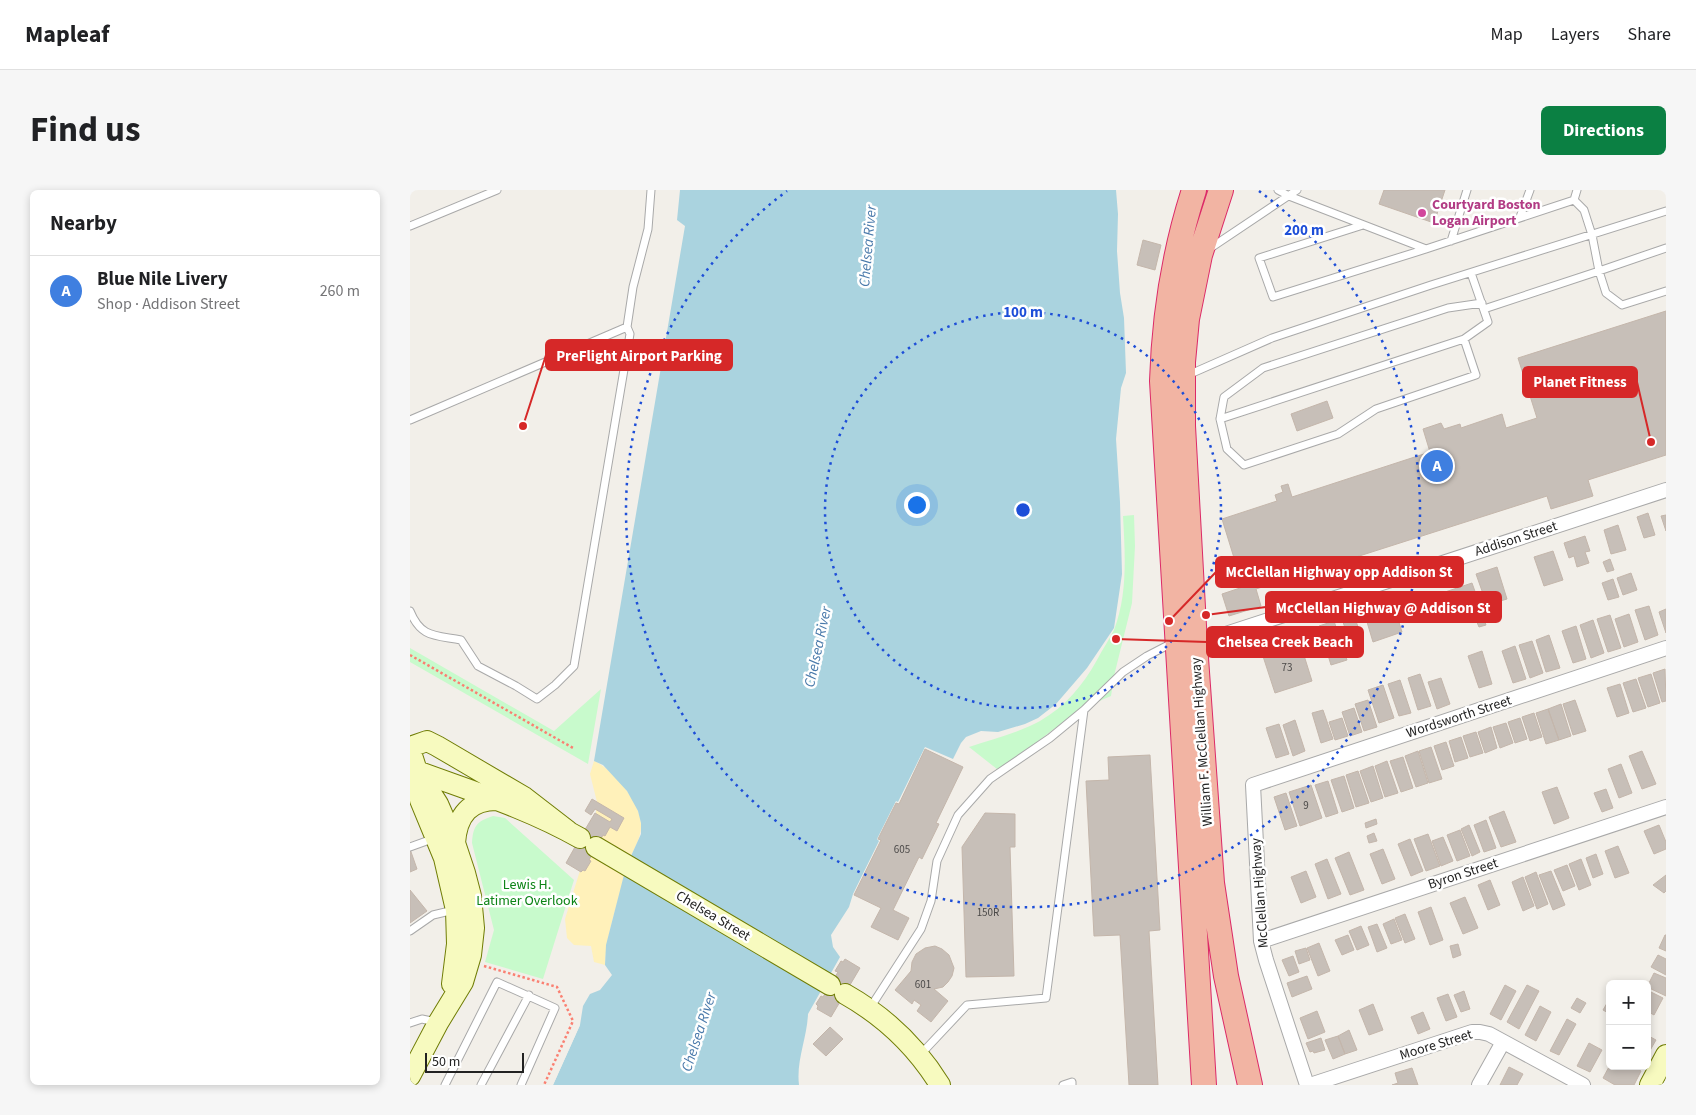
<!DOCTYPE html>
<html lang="en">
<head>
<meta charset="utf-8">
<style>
  :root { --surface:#fff; --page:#f6f6f6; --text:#202124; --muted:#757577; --line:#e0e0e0; --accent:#0b8043 }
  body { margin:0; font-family:"Source Sans 3",sans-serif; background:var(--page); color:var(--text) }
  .controls { position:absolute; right:15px; bottom:15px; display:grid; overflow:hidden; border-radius:8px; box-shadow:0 2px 8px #0003 }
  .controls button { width:45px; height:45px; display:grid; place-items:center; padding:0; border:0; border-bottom:1px solid var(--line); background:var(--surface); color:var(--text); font:25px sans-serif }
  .scale { position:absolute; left:15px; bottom:12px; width:99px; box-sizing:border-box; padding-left:5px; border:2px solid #222; border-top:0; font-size:14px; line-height:18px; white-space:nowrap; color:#222; -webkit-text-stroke:4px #fff; paint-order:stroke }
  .you { position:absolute; left:506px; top:314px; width:18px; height:18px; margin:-12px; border:4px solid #fff; border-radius:50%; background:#1a73e8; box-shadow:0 0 0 8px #1a73e833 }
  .badge { display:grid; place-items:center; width:32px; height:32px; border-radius:50%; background:var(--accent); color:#fff; font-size:16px; font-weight:700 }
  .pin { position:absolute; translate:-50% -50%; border:2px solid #fff; box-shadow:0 1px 5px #0006 }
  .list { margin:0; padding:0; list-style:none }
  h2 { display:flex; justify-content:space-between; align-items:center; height:65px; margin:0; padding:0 20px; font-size:21px }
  h2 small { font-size:16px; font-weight:400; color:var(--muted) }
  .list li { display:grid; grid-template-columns:32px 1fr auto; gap:15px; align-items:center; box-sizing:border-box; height:70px; padding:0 20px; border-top:1px solid var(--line) }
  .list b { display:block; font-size:19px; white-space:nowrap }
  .list p { margin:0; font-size:16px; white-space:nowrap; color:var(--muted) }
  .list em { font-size:16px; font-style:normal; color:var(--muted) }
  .map { position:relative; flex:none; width:1256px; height:895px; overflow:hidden; border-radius:8px }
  header { display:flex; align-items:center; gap:30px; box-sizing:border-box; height:70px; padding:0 25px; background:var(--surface); border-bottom:1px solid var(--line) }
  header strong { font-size:24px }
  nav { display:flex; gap:28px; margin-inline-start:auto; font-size:18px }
  .intro { display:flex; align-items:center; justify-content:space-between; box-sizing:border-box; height:120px; padding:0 30px }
  h1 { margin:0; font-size:35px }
  .button { padding:12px 22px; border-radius:8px; background:var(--accent); color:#fff; font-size:18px; font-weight:700 }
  main { display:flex; gap:30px; padding:0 30px }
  aside { flex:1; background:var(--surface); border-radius:8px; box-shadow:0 2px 8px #0003 }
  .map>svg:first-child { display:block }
</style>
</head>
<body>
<header>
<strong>Mapleaf</strong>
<nav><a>Map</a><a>Layers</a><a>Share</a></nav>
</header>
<div class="intro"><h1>Find us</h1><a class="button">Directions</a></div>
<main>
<aside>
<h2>Nearby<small></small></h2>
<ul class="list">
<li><span class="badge" style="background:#3f7fe0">A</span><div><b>Blue Nile Livery</b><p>Shop · Addison Street</p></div><em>260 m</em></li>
</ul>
</aside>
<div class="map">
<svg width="1256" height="895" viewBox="0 0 1256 895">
  <rect width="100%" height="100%" fill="#f2efe9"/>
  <path fill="#fff1ba" d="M184 571C203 579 230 612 231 634 232 649 221 663 216 677 213 685 213 695 210 703 203 728 196 749 195 775L184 772 181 756 164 755 157 748 155 729 185 632 187 612 180 584Z"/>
  <path fill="#c8facc" d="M724 325 725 356 722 413 704 486 701 506C660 522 624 554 592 583L559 557C583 549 608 543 630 531 656 516 673 495 687 470 692 460 699 450 704 440 718 404 715 363 713 326Z
    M0 458 144 541 191 499 178 574 0 472Z
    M83 626 95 628 164 690 133 789 75 772 84 740 62 653C63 636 67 631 83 626Z"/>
  <path fill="#aad3df" d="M270 0H706L708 24 707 61 710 103 714 128 716 183 711 198 706 249 710 312 712 384 704 438 677 478 646 514 628 528 615 534 588 542 571 541 556 547 551 553 543 569 515 557 488 612 486 611 467 649 469 651 443 704 439 717 421 745 423 757 430 767 398 824C397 848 386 871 389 895H143L170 835 173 816 180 804 190 800 202 785 195 775 196 755 216 677 231 644V633L228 621 217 601 193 575 184 571 275 36 267 30Z"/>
  <path fill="#f2efe9" d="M170 835 143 895H141L167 836Z"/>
  <path fill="#c7bfb8" stroke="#c4b6ab" d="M974 0H1035L1024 33 969 14Z
    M733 50 751 55 745 80 727 75Z
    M1256 121V265L1178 290 1183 306 1141 319 1137 306 846 399 851 416 819 426 812 404 833 397 812 329 867 311 865 305 873 302 871 296 878 294 882 307 1020 262 1013 239 1031 233 1034 239 1050 234 1051 238 1092 224 1096 238 1127 228 1108 168Z
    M917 211 923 228 887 241 881 224Z
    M1238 323 1245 345 1234 348 1227 327Z
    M1256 325V341L1251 326Z
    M1208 335 1216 360 1201 364 1194 340Z
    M1175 346 1180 361 1175 362 1179 373 1167 377 1164 366 1159 368 1154 353Z
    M1143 361 1153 390 1134 396 1124 367Z
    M1200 369 1204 380 1197 382 1193 372Z
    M1087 377 1097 409 1077 415 1066 384Z
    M1221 383 1227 400 1213 405 1207 388Z
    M1203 389 1209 407 1198 410 1192 393Z
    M1062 393 1067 407 1040 416 1035 402Z
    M983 413 992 442 963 452 954 422Z
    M1239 416 1248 445 1235 450 1225 420Z
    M1256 419V443L1249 422Z
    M943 422 949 440 937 444 931 426Z
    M1219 424 1228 452 1214 457 1205 429Z
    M1200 425 1211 458 1198 462 1187 429Z
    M1073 427 1076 435 1069 437 1066 430Z
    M1183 430 1194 463 1181 468 1170 435Z
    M924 431 937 470 921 475 909 436Z
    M1166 436 1176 469 1163 473 1152 441Z
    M870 444 876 464 892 459 902 491 865 503 848 451Z
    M1139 445 1150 478 1136 482 1126 450Z
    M1122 451 1133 483 1120 488 1109 455Z
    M1105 456 1116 489 1103 493 1092 461Z
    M1072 461 1082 494 1069 498 1058 466Z
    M1255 479 1256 511 1252 512 1243 483Z
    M1010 484 1021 516 1008 520 998 488Z
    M1241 484 1250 513 1238 517 1228 488Z
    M1031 488 1040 514 1027 519 1018 492Z
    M1226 489 1236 518 1223 522 1213 493Z
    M990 490 1001 523 989 526 978 494Z
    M1210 494 1219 523 1207 527 1197 498Z
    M973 495 984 528 969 533 958 500Z
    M958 510 967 537 954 541 945 514Z
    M1165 510 1176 541 1163 545 1153 514Z
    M1151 514 1161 546 1149 550 1138 519Z
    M944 518 952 542 940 546 932 522Z
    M1138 519 1149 550 1136 554 1126 523Z
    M913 520 923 549 911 553 902 523Z
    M1124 523 1132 547 1120 551 1112 527Z
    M932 528 938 546 925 550 919 532Z
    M1110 528 1117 549 1105 553 1098 532Z
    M885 530 895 561 883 566 873 535Z
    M1096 533 1103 553 1090 558 1083 537Z
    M869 534 879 564 866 568 856 538Z
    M1081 537 1087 558 1075 563 1068 542Z
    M1066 542 1073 563 1060 567 1053 546Z
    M1051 547 1058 568 1045 572 1039 551Z
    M1036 552 1044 576 1032 580 1024 556Z
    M1021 557 1032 589 1019 593 1009 561Z
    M515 559 553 577 526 633 529 634 512 669 509 667 483 720 499 728 488 750 461 737 471 718 444 705 471 650 468 649 486 613 489 614Z
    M1008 561 1018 593 1006 597 995 566Z
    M1232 561 1246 594 1232 599 1219 566Z
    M740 565 750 740 739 741 748 895H719L710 745 684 746 676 591 699 590 698 567Z
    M993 567 1003 598 991 602 980 571Z
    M977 571 988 603 975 607 965 576Z
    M1211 574 1222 603 1209 608 1198 579Z
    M963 576 973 608 961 612 950 581Z
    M948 581 959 613 946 617 936 585Z
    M934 586 944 618 932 622 921 590Z
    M918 591 928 623 916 627 905 595Z
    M901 595 912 628 890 636 879 602Z
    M1147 597 1159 628 1144 634 1132 602Z
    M1196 599 1203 618 1192 622 1184 603Z
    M876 603 887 636 875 640 864 607Z
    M182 609 214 628 207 641 200 637 195 646 193 645 179 670 181 671 175 681 173 680 171 682 156 673 170 648 185 623 200 632 202 629 185 619 181 625 175 621Z
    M1094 621 1106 652 1091 657 1079 627Z
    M575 623 605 624V657H600L604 786 556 787 552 657Z
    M966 629 967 634 956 638 955 633Z
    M1076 630 1086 658 1074 662 1064 635Z
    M1059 635 1070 662 1062 666 1051 639Z
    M1249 635 1256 652V659L1244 664 1234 641Z
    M1050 640 1060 666 1047 671 1037 645Z
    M964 643 967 651 959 653 957 646Z
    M1018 644 1030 676 1016 681 1004 649Z
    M1033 647 1043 671 1031 676 1022 651Z
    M1000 649 1013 681 1001 686 988 654Z
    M1208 656 1219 683 1205 688 1195 661Z
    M0 659 7 679 0 682Z
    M973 659 985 689 972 694 960 664Z
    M939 662 954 700 940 705 925 668Z
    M1186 664 1193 684 1183 688 1176 668Z
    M917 669 931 704 918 709 905 674Z
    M1171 669 1181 695 1169 700 1159 674Z
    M1157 675 1165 696 1153 701 1144 680Z
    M896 681 906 707 891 713 881 687Z
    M1141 681 1155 715 1143 720 1129 685Z
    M1126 682 1138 714 1127 719 1115 687Z
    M1256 685V701L1254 703 1243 695Z
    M1113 687 1124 716 1113 721 1102 692Z
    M1080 690 1090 715 1078 720 1068 695Z
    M0 700 17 721 0 733Z
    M1055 707 1068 738 1053 744 1040 713Z
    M1021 717 1033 750 1020 755 1008 722Z
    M995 724 1005 749 995 753 985 728Z
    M984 729 992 750 981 754 973 734Z
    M967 734 977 758 967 762 958 737Z
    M951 736 959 755 947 760 939 741Z
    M938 745 944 760 932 765 925 750Z
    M1255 745H1256V761L1249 758Z
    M909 753 920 781 908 786 897 758Z
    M1048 754 1051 765 1043 768 1040 756Z
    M525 756 532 759 539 765 544 778 542 786 538 792 533 797 524 799 538 811 521 832 507 821 511 815 504 810 502 814 485 800 501 781 502 772 506 764 515 758Z
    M896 758 900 770 889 774 885 761Z
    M1248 765 1256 769V785L1241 777Z
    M883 766 889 782 879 786 872 770Z
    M435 769 450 778 421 827 407 819 408 816 406 814 411 806 413 807 428 782 425 781 431 771 433 772Z
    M1244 783 1256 788V806L1237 797Z
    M897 786 902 799 882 807 877 793Z
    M1095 795 1106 801 1091 830 1080 824Z
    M1117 795 1129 801 1109 839 1097 832Z
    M1237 800 1253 808 1244 825 1237 821Z
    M1054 801 1060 819 1051 822 1044 805Z
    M1038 804 1047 827 1036 831 1027 808Z
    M1167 808 1176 813 1170 823 1161 818Z
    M1200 808V824L1193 820Z
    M963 814 973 840 959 845 949 820Z
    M1130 816 1141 822 1126 851 1115 845Z
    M907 821 915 842 898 849 890 828Z
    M1013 822 1020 839 1008 844 1001 827Z
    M1157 829 1166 834 1149 865 1140 861Z
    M420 837 433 849 416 866 403 854Z
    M939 840 947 860 935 864 928 846Z
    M1237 845 1246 850 1238 864 1237 863Z
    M928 846 935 864 923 869 915 850Z
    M911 848 915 860 904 863 903 861 900 862 896 853Z
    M1179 853 1192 860 1180 882 1167 876Z
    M1200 875 1223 876 1231 881 1224 895H1205L1193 888Z
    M1099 877 1113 884 1107 895H1090Z
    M1002 878 1008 895H982L988 893 985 883Z"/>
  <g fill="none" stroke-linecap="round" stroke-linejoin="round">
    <defs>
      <path id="service" d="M868 0 879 6 1016 59 1164 10
        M1164 10 1167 0
        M1110 27 1120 0
        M953 35 849 68 863 107 1016 59
        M0 36 87 0
        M1041 51 1057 0
        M1256 58 1189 81 1196 103 1212 115 1256 101
        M799 59 887 0
        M1074 119 1189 81 1182 45 1174 20 1164 10
        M217 137 223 97 238 39 241 0
        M1054 149 810 229 817 259 834 275 928 244 966 219 1066 185 1054 149 1078 132 1061 83
        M778 185 862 148 1021 95 1256 21
        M810 229 814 207 853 178 1038 118 1072 113
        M0 230 217 137 220 144 164 476 145 495 127 509 106 496 68 476 51 450C25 445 11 448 0 421
        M0 657 25 648
        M0 741 23 725 44 720
        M460 818 511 739 521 711 527 671 548 625 580 589 640 548 674 520
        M0 833 12 829 26 832
        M511 864 557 815 636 808 674 520 713 482 737 466 764 452
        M35 895 87 792 145 818 111 895
        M71 895 119 805
        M653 895 662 892V895"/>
      <path id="minor" d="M785 454 1256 300
        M851 751 1256 617
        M897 895 856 770 851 751 843 595 1256 458
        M900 895 1062 842H1070L1079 844 1173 895
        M1069 895 1093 852"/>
      <path id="secondary" d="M0 557 17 551 27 556 114 607 158 641
        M0 559 7 581 28 614 45 653 55 683 61 706 64 738 61 765 53 792 28 833 0 886
        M7 581C64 602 117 618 170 648
        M8 583 10 610 34 668 46 720 47 754 42 794
        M45 653C47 625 60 609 89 610
        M186 657 420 795
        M435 804C474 826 506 856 530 895
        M1240 895 1256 865"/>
      <path id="trunk" d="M784 0C764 62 754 126 752 191L794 895
        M811 0 790 65 777 129 773 172V236L785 454 802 693 816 786 840 895"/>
    </defs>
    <use href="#service" stroke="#a9a9a9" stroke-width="9"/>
    <use href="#minor" stroke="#a9a9a9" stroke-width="16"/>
    <use href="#secondary" stroke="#707d05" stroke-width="22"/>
    <use href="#trunk" stroke="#dc2a67" stroke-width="26"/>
    <path stroke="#fa8072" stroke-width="2.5" stroke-dasharray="2.5 2.5" stroke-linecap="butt" d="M0 465 163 558
      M74 776 147 797 163 831 134 895"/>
    <use href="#service" stroke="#fff" stroke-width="7"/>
    <use href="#minor" stroke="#fff" stroke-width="14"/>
    <use href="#secondary" stroke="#f7fabf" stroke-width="20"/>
    <use href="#trunk" stroke="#f2b4a3" stroke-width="24"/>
  </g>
  <g fill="none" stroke="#1d4ed8" stroke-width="2.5" stroke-dasharray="2.5 5">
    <circle cx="613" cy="320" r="198"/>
    <path d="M849 1A397 397 0 1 1 377 1"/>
  </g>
  <circle fill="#d1479c" stroke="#fff" stroke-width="2" cx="1012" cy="23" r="5"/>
  <g text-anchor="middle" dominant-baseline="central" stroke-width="5" stroke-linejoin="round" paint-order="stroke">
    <g font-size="11" fill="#4b4948">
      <text x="877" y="477">73</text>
      <text x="896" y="615">9</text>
      <text x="492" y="659">605</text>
      <text x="578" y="722">150R</text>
      <text x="513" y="794">601</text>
    </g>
    <g font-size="14" font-weight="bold" fill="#b23c85" stroke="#fff" text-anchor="start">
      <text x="1022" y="15">Courtyard Boston<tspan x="1022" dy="16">Logan Airport</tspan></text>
    </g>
    <g font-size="14" fill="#222" stroke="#fff">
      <text transform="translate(1106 349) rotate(-18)">Addison Street</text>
      <text transform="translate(1049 527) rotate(-18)">Wordsworth Street</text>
      <text transform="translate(792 552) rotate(-94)">William F. McClellan Highway</text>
      <text transform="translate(1053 684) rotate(-18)">Byron Street</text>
      <text transform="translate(850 703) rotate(-94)">McClellan Highway</text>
      <text transform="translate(303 726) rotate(31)">Chelsea Street</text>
      <text transform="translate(1026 855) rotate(-17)">Moore Street</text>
    </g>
    <g font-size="14" fill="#0c8416" stroke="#fff">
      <text x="117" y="695">Lewis H.<tspan x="117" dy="16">Latimer Overlook</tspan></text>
    </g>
    <g font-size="15" font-style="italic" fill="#4a7aab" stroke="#fff">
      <text transform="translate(458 56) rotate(-85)">Chelsea River</text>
      <text transform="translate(408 457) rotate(-78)">Chelsea River</text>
      <text transform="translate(289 842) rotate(-72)">Chelsea River</text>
    </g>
  </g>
  <circle cx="613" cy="320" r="8" fill="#1d4ed8" stroke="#fff" stroke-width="2.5"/>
  <g font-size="15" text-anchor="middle" font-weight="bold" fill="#1d4ed8" stroke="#fff" stroke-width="5" stroke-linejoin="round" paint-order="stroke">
    <text x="894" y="45">200 m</text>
    <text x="613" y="127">100 m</text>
  </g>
  <path fill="none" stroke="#d62828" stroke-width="2" d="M113 236L136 165M1241 252L1227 192M759 431L806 382M796 425L856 417M706 449L797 452"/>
  <g fill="#d62828" stroke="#fff" stroke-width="2">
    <circle cx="113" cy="236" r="5"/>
    <circle cx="1241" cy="252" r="5"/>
    <circle cx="759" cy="431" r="5"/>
    <circle cx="796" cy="425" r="5"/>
    <circle cx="706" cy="449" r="5"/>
  </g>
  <g fill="#d62828" stroke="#d62828" stroke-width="2">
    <rect x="136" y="150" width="186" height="30" rx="5"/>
    <rect x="1113" y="177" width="114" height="30" rx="5"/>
    <rect x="806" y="367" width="247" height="30" rx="5"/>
    <rect x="856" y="402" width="235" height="30" rx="5"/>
    <rect x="797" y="437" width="156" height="30" rx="5"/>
  </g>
  <g font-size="15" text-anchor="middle" font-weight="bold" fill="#fff">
    <text x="229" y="171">PreFlight Airport Parking</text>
    <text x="1170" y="197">Planet Fitness</text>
    <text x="929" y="387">McClellan Highway opp Addison St</text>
    <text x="973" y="423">McClellan Highway @ Addison St</text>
    <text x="875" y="457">Chelsea Creek Beach</text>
  </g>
</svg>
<div class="controls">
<button>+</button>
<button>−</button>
</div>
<div class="scale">50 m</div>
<div class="you"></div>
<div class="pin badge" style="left:1027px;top:276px;background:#3f7fe0">A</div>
</div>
</main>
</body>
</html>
